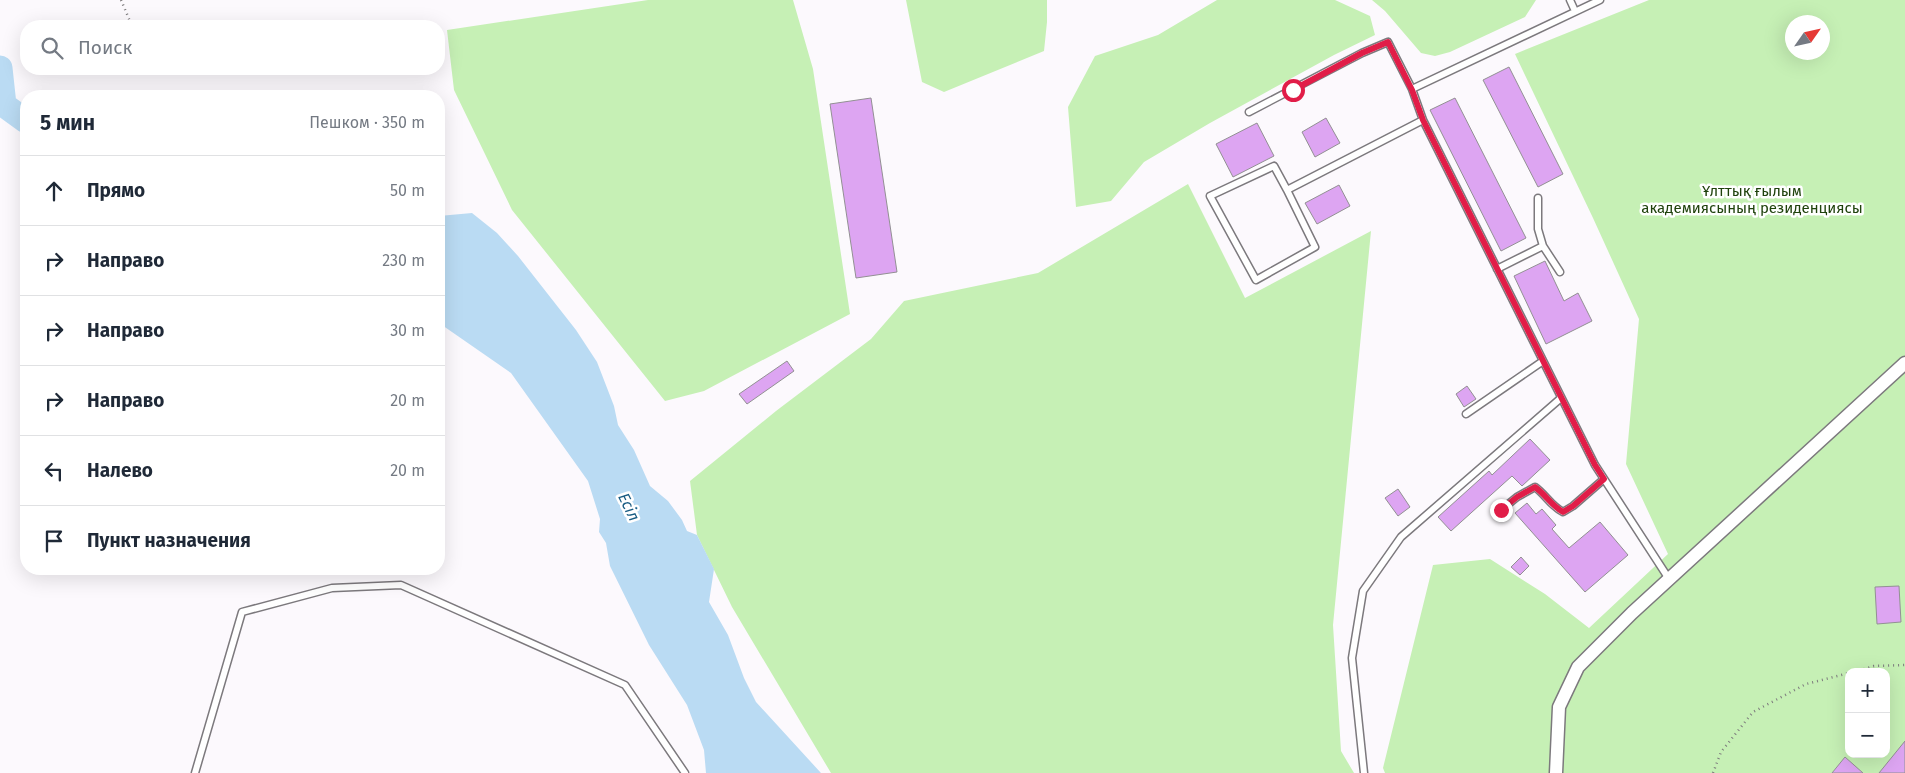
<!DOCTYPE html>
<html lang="ru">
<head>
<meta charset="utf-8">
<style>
  :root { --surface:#fff; --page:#f2f2f3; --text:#1f2937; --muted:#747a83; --line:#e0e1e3 }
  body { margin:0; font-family:"Fira Sans",sans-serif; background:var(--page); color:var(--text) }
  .controls { position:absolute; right:15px; bottom:15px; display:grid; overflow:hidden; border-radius:10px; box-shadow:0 5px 20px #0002 }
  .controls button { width:45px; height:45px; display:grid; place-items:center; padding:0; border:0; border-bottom:1px solid var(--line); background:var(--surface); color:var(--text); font:25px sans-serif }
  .compass { position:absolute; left:1785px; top:15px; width:45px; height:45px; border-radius:50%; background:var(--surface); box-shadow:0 5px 20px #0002; rotate:56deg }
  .stop { position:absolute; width:15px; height:15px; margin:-11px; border:4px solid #e11d48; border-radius:50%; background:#fff }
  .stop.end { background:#e11d48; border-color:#fff; box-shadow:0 1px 5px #0008 }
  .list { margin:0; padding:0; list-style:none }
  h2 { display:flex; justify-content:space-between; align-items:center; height:65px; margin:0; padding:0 20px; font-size:21px }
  h2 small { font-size:16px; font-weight:400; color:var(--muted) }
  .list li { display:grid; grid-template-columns:32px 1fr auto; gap:15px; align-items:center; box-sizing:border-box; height:70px; padding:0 20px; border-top:1px solid var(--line) }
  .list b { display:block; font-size:19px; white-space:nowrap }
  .list em { font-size:16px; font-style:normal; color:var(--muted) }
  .icon { flex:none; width:28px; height:28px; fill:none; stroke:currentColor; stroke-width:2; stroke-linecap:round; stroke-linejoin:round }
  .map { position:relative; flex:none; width:1905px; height:773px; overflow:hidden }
  .search { position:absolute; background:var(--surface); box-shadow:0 5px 20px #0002; left:20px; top:20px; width:425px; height:55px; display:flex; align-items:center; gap:12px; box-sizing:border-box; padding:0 18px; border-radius:20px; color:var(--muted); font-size:19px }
  .panel { position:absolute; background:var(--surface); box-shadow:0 5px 20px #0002; left:20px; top:90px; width:425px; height:485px; border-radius:20px }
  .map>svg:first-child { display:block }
</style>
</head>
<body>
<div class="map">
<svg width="1905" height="773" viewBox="0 0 1905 773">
  <rect width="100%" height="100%" fill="#fcf9fd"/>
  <path fill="#c6f0b5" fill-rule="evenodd" d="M648 0H793L813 69 850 314 704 391 665 401 512 210 454 90 447 30Z
    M906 0H1047V22L1044 51 944 92 922 82Z
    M1217 0H1335L1370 16 1375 35 1334 55 1210 123 1144 162 1111 201 1076 207 1068 107 1095 56 1158 35Z
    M1372 0H1536L1525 17 1450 52 1435 56 1421 53 1385 11Z
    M1649 0H1905V773H1385L1383 768 1433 565 1490 559 1545 594 1589 628 1668 554 1626 464 1639 319 1593 218 1515 54ZM1792 22H1822V52H1792ZM1849 672H1886V754H1849Z
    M1188 184 1245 298 1371 231 1333 625 1341 751 1354 773H831L732 607 697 535 690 481 776 411 871 339 904 301 1038 273Z"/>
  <path fill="#badbf3" d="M472 213 497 233 518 256 576 330 597 362 614 406 618 425 634 450 650 486 668 501 682 520 687 531 697 535 714 569 709 602 728 635 744 678 756 702 821 773H706L704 750 687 705 649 645 610 566 606 543 599 532 600 519 588 481 511 373 439 323V216Z"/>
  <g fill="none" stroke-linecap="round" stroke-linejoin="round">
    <path stroke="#badbf3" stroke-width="25" d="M0 68 4 105 26 121"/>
  </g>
  <path fill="#dda5f2" stroke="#929093" d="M1509 67 1563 174 1538 187 1483 80Z
    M871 98 897 272 856 278 830 104Z
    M1455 98 1526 238 1501 251 1430 110Z
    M1326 118 1340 143 1315 157 1302 132Z
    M1257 123 1274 156 1233 177 1216 144Z
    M1339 185 1350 206 1317 224 1305 203Z
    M1545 261 1564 301 1578 293 1592 321 1546 344 1514 276Z
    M787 361 794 371 747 404 739 394Z
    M1467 386 1476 399 1464 407 1456 394Z
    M1530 439 1550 460 1522 486 1512 476 1451 531 1438 517 1489 471 1492 475Z
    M1398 489 1410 507 1398 516 1385 498Z
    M1527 503 1536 514 1542 509 1556 525 1552 529 1569 548 1600 522 1628 555 1585 592 1515 513Z
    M1521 557 1529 566 1520 575 1511 567Z
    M1899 586 1901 622 1877 624 1875 587Z
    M1905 741V773H1879Z
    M1845 757 1863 773H1832Z"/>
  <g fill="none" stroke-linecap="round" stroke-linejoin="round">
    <defs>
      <path id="service" d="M1570 0 1575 11
        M1412 89 1600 0
        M1249 112 1362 53 1388 42 1412 89 1423 120 1595 465 1669 579
        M1287 190 1315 247 1256 280 1210 196 1274 166 1287 190 1423 120
        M1543 246 1560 272
        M1497 269 1543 246 1538 229V198
        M1466 414 1543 361
        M1501 510 1517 497 1535 487C1546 495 1551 506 1563 512L1573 506 1604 479
        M195 773 242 612 332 588 401 585 625 685 685 773
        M1364 773 1352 658 1363 591 1401 537 1561 398"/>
      <path id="minor" d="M1556 773 1559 707 1578 667 1632 613 1905 363"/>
    </defs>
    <use href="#service" stroke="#7c797d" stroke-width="9"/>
    <use href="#minor" stroke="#7c797d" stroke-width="15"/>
    <path stroke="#7d7b7d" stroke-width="2.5" stroke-dasharray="1 4" stroke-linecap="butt" d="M121 0 132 26
      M1854 672 1874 666 1905 665
      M1713 773 1721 752 1753 712 1806 684 1849 673"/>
    <use href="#service" stroke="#fff" stroke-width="6"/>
    <use href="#minor" stroke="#fff" stroke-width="12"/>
  </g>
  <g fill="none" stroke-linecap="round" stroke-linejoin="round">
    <path stroke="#e11d48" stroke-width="6" d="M1293 90 1362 53 1388 42 1412 90 1423 120 1595 465 1604 479 1573 506 1563 512C1551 505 1546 495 1535 487L1517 497 1501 510"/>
  </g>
  <g text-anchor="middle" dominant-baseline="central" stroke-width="5" stroke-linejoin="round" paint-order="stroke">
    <g font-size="15" fill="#1f420c" stroke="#fff">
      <text x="1752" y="191">Ұлттық ғылым<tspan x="1752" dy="17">академиясының резиденциясы</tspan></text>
    </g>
    <g font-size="16" font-style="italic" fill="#195c83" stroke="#fff">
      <text transform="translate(629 507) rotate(64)">Есіл</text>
    </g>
  </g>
</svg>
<div class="controls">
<button>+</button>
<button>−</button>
</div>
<svg class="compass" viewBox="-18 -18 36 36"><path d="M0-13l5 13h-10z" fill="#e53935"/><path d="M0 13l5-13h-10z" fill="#747a83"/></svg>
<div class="stop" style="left:1293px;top:90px"></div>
<div class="stop end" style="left:1501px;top:510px"></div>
<div class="search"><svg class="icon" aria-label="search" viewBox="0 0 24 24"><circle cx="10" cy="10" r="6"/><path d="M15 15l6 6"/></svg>Поиск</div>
<section class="panel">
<h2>5 мин<small>Пешком · 350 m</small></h2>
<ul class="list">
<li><svg class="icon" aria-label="ahead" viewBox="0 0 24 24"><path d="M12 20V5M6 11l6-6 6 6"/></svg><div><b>Прямо</b></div><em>50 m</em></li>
<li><svg class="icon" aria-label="right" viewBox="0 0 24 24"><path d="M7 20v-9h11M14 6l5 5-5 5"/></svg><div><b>Направо</b></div><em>230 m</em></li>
<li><svg class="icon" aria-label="right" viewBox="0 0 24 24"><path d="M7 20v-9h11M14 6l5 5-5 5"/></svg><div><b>Направо</b></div><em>30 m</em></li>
<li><svg class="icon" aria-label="right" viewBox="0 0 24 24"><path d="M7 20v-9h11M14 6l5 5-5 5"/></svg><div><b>Направо</b></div><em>20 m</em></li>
<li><svg class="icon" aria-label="left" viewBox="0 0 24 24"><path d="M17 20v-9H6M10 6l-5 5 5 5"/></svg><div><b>Налево</b></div><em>20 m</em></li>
<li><svg class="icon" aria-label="arrive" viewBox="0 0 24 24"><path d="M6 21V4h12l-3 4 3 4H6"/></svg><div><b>Пункт назначения</b></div></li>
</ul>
</section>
</div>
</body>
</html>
